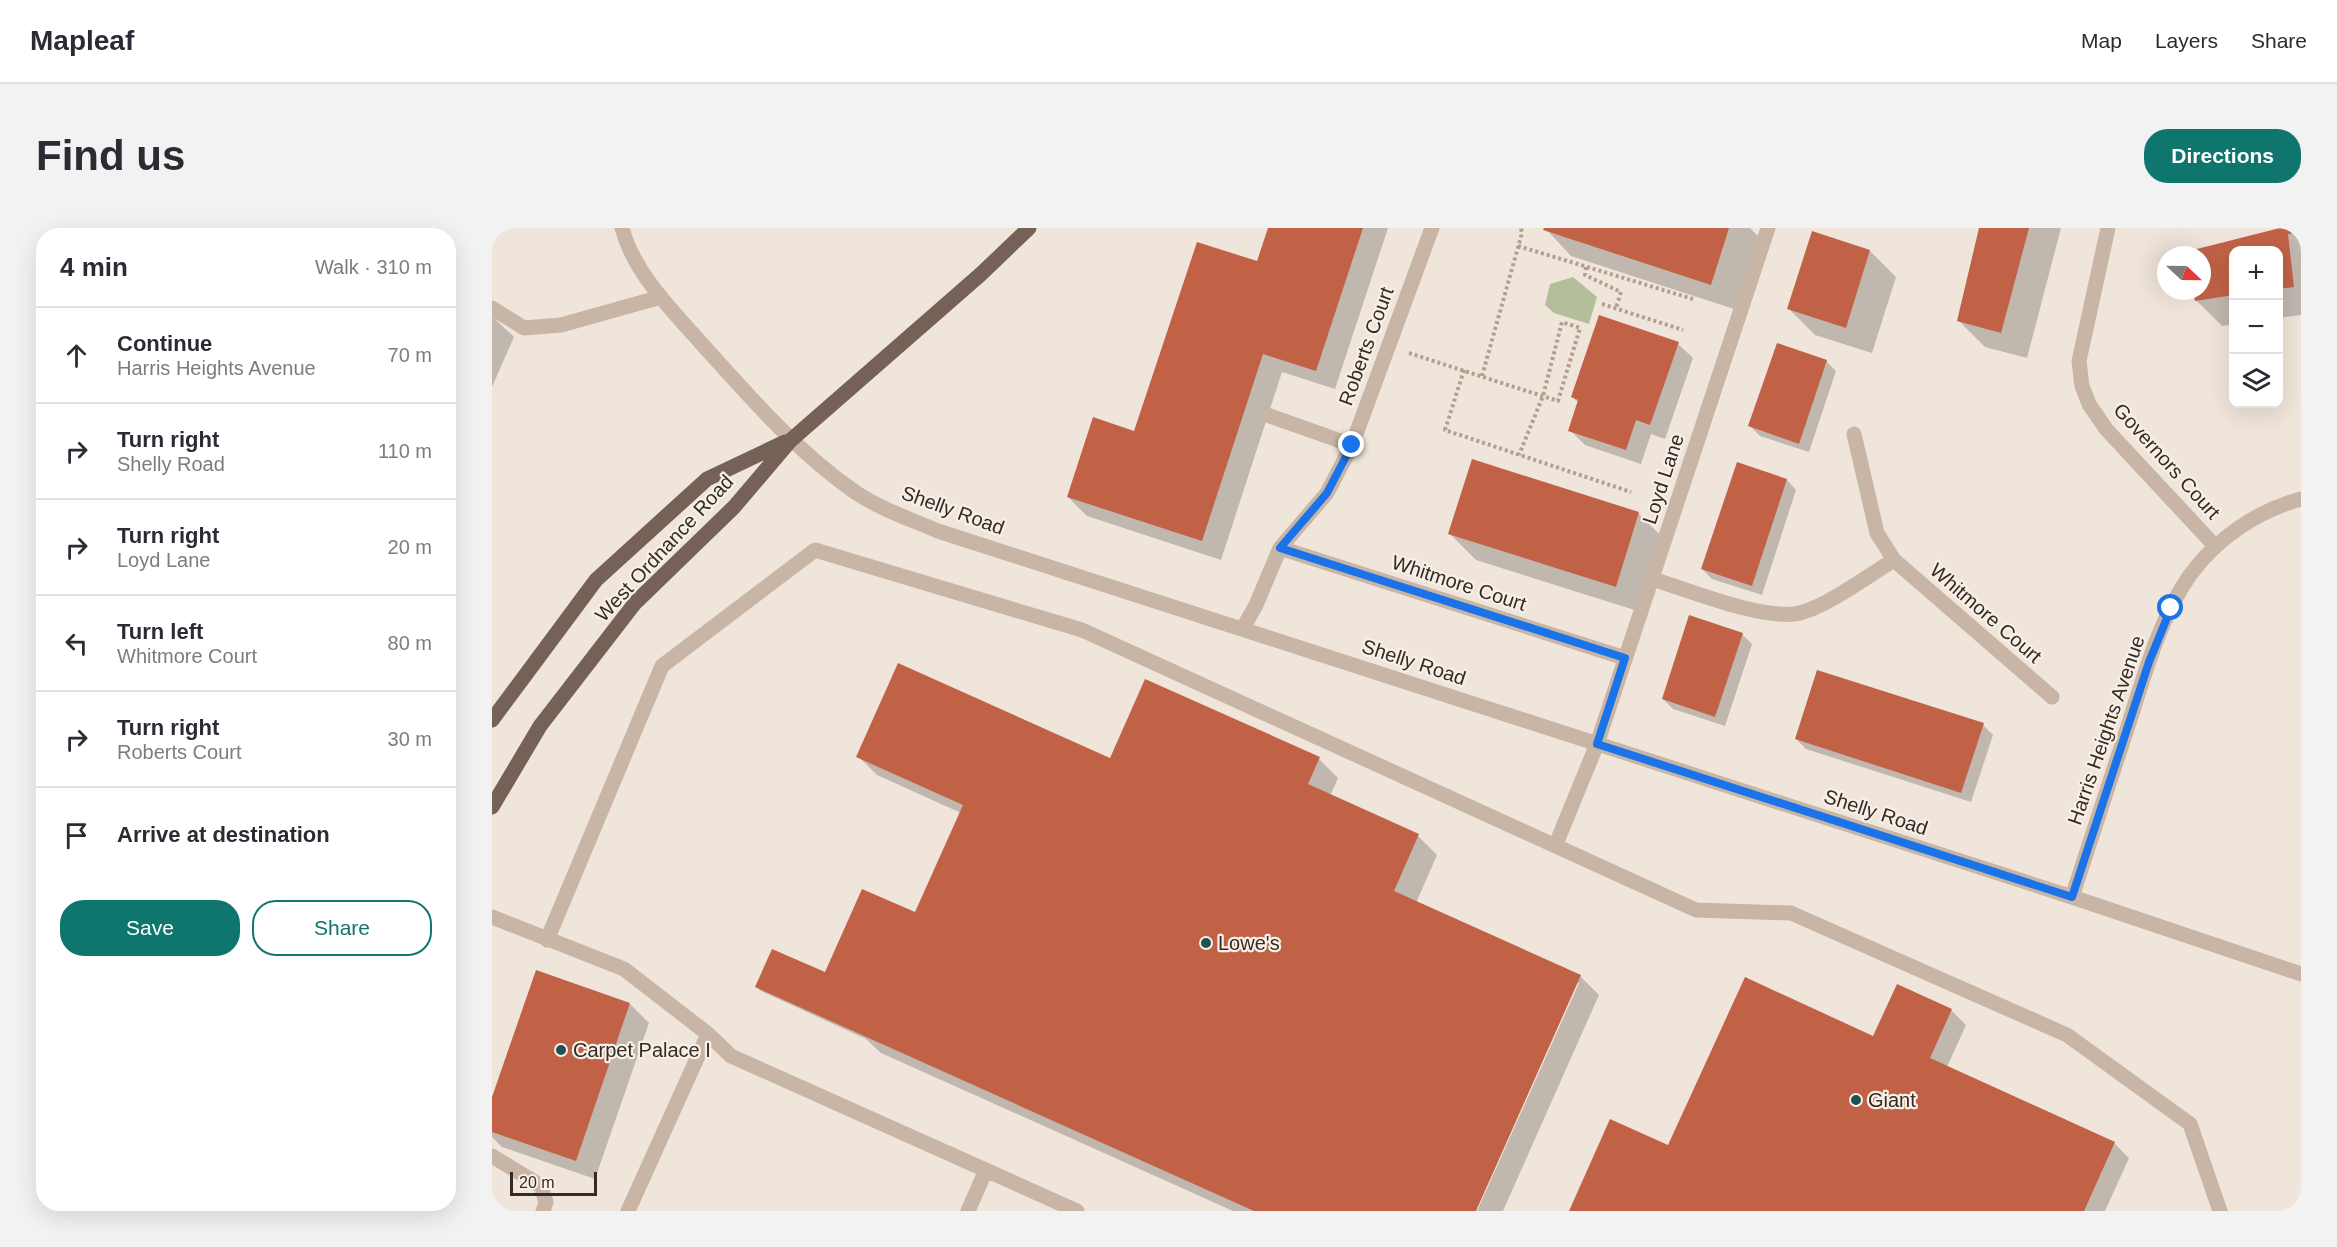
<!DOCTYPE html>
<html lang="en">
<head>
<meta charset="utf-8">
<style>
  :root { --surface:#fff; --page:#f2f2f3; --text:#2b2b33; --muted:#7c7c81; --line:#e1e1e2; --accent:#0f766e }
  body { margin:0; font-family:Arial,sans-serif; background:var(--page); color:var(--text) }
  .controls { position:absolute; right:18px; top:18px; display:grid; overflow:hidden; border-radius:12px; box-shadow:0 6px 24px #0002 }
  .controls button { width:54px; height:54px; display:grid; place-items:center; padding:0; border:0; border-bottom:2px solid var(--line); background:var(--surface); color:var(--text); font:30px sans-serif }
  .compass { position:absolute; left:1665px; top:18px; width:54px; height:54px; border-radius:50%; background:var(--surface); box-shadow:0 6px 24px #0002; rotate:112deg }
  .scale { position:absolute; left:18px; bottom:15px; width:87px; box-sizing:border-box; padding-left:6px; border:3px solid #342b27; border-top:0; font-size:16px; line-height:21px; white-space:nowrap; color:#342b27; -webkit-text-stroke:4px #f8efe6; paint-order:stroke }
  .stop { position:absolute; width:18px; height:18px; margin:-14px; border:4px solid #1a73e8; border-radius:50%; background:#fff }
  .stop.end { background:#1a73e8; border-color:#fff; box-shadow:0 2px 6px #0008 }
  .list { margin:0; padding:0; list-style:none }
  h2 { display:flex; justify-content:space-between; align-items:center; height:78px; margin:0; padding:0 24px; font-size:26px }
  h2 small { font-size:20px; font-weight:400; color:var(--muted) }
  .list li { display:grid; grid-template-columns:39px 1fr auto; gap:18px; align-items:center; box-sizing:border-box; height:96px; padding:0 24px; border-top:2px solid var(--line) }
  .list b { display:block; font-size:22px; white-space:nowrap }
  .list p { margin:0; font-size:20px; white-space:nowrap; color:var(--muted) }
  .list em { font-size:20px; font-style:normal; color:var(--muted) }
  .actions { display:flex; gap:12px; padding:18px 24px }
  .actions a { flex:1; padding:14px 0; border:2px solid var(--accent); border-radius:24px; text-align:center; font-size:21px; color:var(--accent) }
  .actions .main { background:var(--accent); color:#fff }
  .icon { flex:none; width:33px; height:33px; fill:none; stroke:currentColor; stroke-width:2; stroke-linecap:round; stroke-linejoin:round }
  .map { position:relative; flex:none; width:1809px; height:983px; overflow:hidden; border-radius:24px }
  header { display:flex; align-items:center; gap:36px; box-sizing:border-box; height:84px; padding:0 30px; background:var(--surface); border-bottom:2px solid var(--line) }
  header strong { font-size:28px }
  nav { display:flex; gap:33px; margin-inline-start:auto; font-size:21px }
  .intro { display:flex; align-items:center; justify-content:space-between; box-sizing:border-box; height:144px; padding:0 36px }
  h1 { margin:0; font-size:42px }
  .button { padding:15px 27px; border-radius:24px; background:var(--accent); color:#fff; font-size:21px; font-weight:700 }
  main { display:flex; gap:36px; padding:0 36px }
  aside { flex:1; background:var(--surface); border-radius:24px; box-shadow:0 6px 24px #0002 }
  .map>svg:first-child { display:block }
</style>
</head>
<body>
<header>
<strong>Mapleaf</strong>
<nav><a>Map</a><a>Layers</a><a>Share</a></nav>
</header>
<div class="intro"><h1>Find us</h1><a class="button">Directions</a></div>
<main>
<aside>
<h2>4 min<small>Walk · 310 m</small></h2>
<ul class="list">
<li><svg class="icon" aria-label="ahead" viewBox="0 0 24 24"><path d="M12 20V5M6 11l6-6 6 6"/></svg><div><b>Continue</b><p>Harris Heights Avenue</p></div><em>70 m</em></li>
<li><svg class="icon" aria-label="right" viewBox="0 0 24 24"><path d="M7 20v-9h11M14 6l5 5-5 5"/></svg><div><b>Turn right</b><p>Shelly Road</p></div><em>110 m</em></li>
<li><svg class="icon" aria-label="right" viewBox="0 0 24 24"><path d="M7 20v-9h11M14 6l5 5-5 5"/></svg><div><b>Turn right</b><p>Loyd Lane</p></div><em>20 m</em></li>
<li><svg class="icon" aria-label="left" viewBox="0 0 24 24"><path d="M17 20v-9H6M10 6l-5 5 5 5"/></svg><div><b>Turn left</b><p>Whitmore Court</p></div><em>80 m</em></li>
<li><svg class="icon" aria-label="right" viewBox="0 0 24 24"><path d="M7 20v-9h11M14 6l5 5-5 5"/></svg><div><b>Turn right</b><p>Roberts Court</p></div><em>30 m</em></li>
<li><svg class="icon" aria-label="arrive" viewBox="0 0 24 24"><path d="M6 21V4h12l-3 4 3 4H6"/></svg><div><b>Arrive at destination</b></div></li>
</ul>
<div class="actions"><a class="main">Save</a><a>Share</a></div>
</aside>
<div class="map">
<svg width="1809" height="983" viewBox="0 0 1809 983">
  <rect width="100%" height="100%" fill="#f0e5da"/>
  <path fill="#b3be9a" d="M1081 49 1105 69 1097 96 1062 85 1053 77 1058 56Z"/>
  <path fill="#0003" d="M777 0H896L843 161 790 144 729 332 595 288 576 269 643 205 766 35Z
    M1053 0H1258L1268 10 1245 82 1079 28Z
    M1488 0H1569L1535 130 1493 119 1467 93Z
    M1794 0H1809V87L1786 90V22H1742V96L1730 98 1704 72 1703 63H1710V27H1695Z
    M1321 5 1378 23 1404 49 1380 125 1323 107 1297 81Z
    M0 88 22 109 0 159Z
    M1186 116 1201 130 1173 211 1159 206 1149 236 1093 217 1078 202 1087 175 1080 169Z
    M1334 133 1344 143 1317 224 1268 208 1258 198Z
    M1295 252 1304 262 1270 367 1220 351 1210 341Z
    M1146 285 1172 311 1149 384 984 332 958 306Z
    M1250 406 1260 416 1233 498 1181 481 1171 471Z
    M1491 497 1501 507 1479 574 1314 521 1304 511Z
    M366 528 618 532 827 531 846 550 838 568 926 608 945 627 924 675 1088 748 1107 767 1011 983H985L1087 755H1084L982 983H741L389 825 374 811 269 763 265 759 334 746 424 686 469 585 385 547Z
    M45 744 138 776 157 795 103 951 10 919 0 909V874Z
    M1459 782 1474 797 1455 839 1622 915 1637 930 1613 983H1078L1177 919 1382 810Z"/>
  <path fill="#c16247" d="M776 0H871L824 143 771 126 710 313 575 269 601 189 642 203 705 14 765 33Z
    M1052 0H1237L1219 57 1051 2Z
    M1487 0H1537L1509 105 1465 93Z
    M1788 0H1809V5L1796 6 1802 59 1786 61V22H1742V67L1703 73 1701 63H1710V27H1694L1693 24Z
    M1320 3 1378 22 1354 100 1295 81Z
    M1107 87 1187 114 1158 197 1144 192 1134 222 1076 203 1086 172 1079 169Z
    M1285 115 1335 132 1307 216 1256 198Z
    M980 231 1147 284 1124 359 956 306Z
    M1245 234 1295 251 1260 358 1209 341Z
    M1197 387 1251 405 1223 489 1170 471Z
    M406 435 618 530 653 451 828 529 816 556 927 606 902 663 1089 747 984 983H762L263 759 280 721 333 744 370 661 423 684 471 577 364 529Z
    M1325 442 1492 495 1469 565 1303 511Z
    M44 742 138 775 84 933 0 904V869Z
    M1253 749 1381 808 1405 756 1460 781 1438 830 1623 914 1592 983H1077L1118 891 1176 917Z"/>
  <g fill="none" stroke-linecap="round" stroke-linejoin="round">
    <path stroke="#b39f90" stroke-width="4" stroke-dasharray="3 3" stroke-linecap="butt" d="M1026 18 1201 71
      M1094 39 1093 47 1129 64 1124 80
      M1110 76 1191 102
      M917 125C966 141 1016 157 1066 173L1088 100 1070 94 1051 168 1027 227
      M972 142 953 202 1139 264
      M990 148 1030 5 1029 0"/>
    <path stroke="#c8b5a6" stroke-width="15" d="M130 0C142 45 179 81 209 115 257 168 304 223 363 264 388 281 418 291 446 303L1580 669 1809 746
      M1616 0 1587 133 1590 158 1597 176 1614 201 1723 318
      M0 80 32 100 69 97 169 69
      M775 187 860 217
      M1362 206 1385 305 1402 332 1560 469
      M788 320 1133 430
      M1160 351C1197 362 1264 390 1302 386 1329 383 1377 347 1402 332
      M751 400 764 377 788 320 835 265 860 217 940 0
      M1064 616 1105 516 1276 0
      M1580 669C1599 611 1618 553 1637 495 1653 445 1668 390 1698 347 1725 310 1765 283 1809 271
      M0 689 132 741 216 806 239 828 585 983
      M55 712 170 438 323 322 590 402 1204 682 1299 685 1575 807 1698 896 1728 983
      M0 928 49 958 54 974 51 983
      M136 983 216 806
      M476 983 494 942"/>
    <path stroke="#756158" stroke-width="15" d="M0 492 104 352 215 251 293 214
      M0 579 48 498 143 375 242 279 299 212 489 46 537 0"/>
  </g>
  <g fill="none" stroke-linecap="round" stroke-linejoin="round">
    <path stroke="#1a73e8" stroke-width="8" d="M860 217 835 265 788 320 1133 430 1105 516 1580 669 1657 434 1679 380"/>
  </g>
  <g fill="#1e5154" stroke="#f8efe6" stroke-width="2">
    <circle cx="714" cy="715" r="6"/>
    <circle cx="69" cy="822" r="6"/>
    <circle cx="1364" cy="872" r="6"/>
  </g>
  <g text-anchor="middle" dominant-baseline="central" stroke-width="4.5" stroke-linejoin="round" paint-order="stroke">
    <g font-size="20" fill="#342b27" stroke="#f8efe6">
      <text transform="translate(874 118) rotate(-70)">Roberts Court</text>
      <text transform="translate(1675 233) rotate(48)">Governors Court</text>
      <text transform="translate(1171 251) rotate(-72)">Loyd Lane</text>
      <text transform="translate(461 282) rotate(20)">Shelly Road</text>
      <text transform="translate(172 320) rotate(-47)">West Ordnance Road</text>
      <text transform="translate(967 355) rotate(18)">Whitmore Court</text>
      <text transform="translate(1494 385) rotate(41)">Whitmore Court</text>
      <text transform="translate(922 434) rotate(18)">Shelly Road</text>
      <text transform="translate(1614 502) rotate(-71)">Harris Heights Avenue</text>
      <text transform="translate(1384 584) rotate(18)">Shelly Road</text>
    </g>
    <g font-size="20" fill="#342b27" stroke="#f8efe6" text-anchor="start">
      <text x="726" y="715">Lowe's</text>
      <text x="81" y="822">Carpet Palace I</text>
      <text x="1376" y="872">Giant</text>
    </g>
  </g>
</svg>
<div class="controls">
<button>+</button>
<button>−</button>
<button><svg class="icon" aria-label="layers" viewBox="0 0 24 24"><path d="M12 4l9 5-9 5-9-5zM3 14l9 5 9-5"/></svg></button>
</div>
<svg class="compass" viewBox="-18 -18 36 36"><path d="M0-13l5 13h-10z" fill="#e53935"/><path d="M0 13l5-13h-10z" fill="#7c7c81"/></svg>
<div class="scale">20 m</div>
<div class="stop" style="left:1679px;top:380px"></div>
<div class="stop end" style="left:860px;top:217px"></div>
</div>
</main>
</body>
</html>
